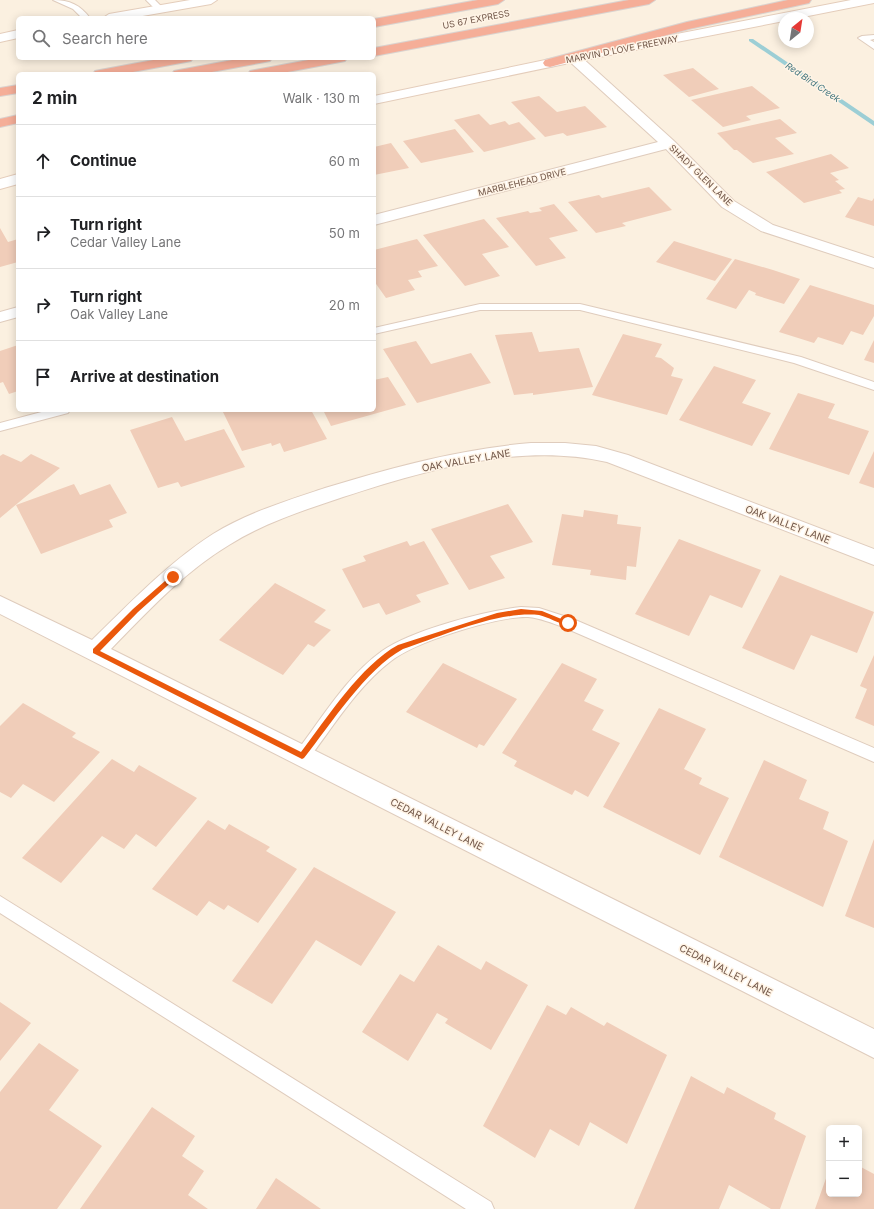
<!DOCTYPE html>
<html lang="en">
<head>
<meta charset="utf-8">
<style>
  :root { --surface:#fff; --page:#f2f2f2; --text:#202124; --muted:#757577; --line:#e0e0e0 }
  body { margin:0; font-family:Inter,sans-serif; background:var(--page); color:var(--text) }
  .controls { position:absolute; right:12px; bottom:12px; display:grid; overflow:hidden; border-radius:6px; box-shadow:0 2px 10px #0003 }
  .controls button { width:36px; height:36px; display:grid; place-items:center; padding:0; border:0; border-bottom:1px solid var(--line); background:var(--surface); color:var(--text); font:20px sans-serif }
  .compass { position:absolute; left:778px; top:12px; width:36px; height:36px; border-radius:50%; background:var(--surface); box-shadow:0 2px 10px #0003; rotate:30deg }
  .stop { position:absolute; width:12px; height:12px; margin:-9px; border:3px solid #ea580c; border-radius:50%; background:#fff }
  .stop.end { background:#ea580c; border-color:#fff; box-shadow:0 1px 4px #0008 }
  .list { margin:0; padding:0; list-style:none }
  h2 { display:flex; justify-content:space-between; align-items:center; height:52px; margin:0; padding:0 16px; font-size:17px }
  h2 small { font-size:13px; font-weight:400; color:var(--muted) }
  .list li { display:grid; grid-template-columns:26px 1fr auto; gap:12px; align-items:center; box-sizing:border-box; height:72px; padding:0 16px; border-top:1px solid var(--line) }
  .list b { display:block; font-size:15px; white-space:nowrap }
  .list p { margin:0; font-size:13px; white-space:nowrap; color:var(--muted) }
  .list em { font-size:13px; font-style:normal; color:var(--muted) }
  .icon { flex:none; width:22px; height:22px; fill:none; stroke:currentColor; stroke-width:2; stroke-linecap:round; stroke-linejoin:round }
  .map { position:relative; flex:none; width:874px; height:1209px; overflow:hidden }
  .search { position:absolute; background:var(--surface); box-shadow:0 2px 10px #0003; left:16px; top:16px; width:360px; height:44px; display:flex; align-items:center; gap:10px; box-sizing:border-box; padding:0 14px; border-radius:6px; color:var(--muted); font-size:15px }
  .panel { position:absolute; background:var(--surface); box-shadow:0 2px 10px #0003; left:16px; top:72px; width:360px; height:340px; border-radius:6px }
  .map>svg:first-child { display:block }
</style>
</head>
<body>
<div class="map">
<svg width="874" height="1209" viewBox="0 0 874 1209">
  <rect width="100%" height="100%" fill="#fbf0e0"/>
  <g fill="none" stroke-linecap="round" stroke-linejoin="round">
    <path fill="#9cced5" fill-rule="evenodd" d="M749 39H753L874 121V126L749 41Z"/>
  </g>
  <path fill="#f0cdb9" d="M693 68 719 89 689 97 663 75Z
    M752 86 780 108 746 116 751 120 723 127 691 100Z
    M539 96 557 112 585 106 607 127 567 136 563 133 545 137 511 102Z
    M479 114 490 125 505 121 509 125 519 122 536 139 484 152 454 120Z
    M780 119 797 133 775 138 794 154 753 163 737 150H734L717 133Z
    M455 129 474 152 421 163 403 141Z
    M391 143 409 168 374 175V147Z
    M831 154 849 168 830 173 839 180 835 181 845 189 839 190 842 193 804 203 766 172Z
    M649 187 672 210 622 223 626 226 596 233 568 202 599 195 602 198Z
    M858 197 872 201 874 198V226L845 217Z
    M554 204 578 231 549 238 566 258 536 266 496 218 528 211 530 213 542 211 539 208Z
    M484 219 509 247 482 254 500 276 465 286 423 235Z
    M0 228 8 242 18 239V262L0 267Z
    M417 239 438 266 418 271 422 277 408 280 415 290 386 298 374 281V250Z
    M674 241 732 259 715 281 656 262Z
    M735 259 773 270 800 279 784 304 755 295 756 293 749 290 736 309 706 299Z
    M810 285 874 305V316L863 335 851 331 843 345 818 337 814 343 779 332Z
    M532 332 539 352 579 348 593 387 533 395V393L514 395 495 335Z
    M623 334 662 344 655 357 661 358 674 368 671 376 683 379 667 415 592 395Z
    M874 340V363L864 360Z
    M416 341 431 364 471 353 491 383 417 403 383 349Z
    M18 345V391L9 394 3 382 0 383V351Z
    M714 366 756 380 742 403 771 413 752 446 679 420Z
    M388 377 406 405 331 426 323 410H374V380Z
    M798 393 835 404 828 418 869 431 849 475 769 449Z
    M222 410H311L327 439 284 452 280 443 272 446 271 443 242 451Z
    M172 417 185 441 224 429 245 467 181 487 178 482 158 488 130 430Z
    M874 451V488L859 483Z
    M3 454 21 462 31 454 60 468 0 518V456Z
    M74 484 80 495 110 484 127 513 109 520 113 527 41 554 16 505Z
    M508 504 533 542 490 556 505 578 469 590 431 529Z
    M584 510 618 515 617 524 641 527 636 567 627 566 626 580 590 575 591 570 552 565 562 514 583 517Z
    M679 539 761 570 742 608 710 595 689 636 635 614Z
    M407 541 410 546 424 541 449 584 416 595 421 602 386 615 379 603 363 608 342 569 366 561 363 556Z
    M780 575 874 612 857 653 811 635 794 670 742 648Z
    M275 583 326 610 314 622 331 630 314 647 308 644 283 675 219 640Z
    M874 655V726L855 718 867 689 860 686Z
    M443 663 517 699 484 746 479 744 477 748 406 712Z
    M562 663 597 679 584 701 604 710 592 730 620 743 588 797 575 790 572 795 514 766 517 761 502 753Z
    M23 703 76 733 72 737 100 752 54 802 23 784 11 798 0 792V726Z
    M659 708 706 729 684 769 702 778 699 784 729 798 700 855 603 807Z
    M112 759 134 772 139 765 197 798 156 847 136 834 124 849 102 836 61 883 22 858Z
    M764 760 807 780 799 799 829 812 823 829 848 841 823 907 719 857Z
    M208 820 225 830 229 824 270 847 266 851 297 869 258 923 228 905 224 910 209 901 197 916 152 889Z
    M874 839V928L845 916Z
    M314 867 396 912 361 966 316 940 272 1004 232 981Z
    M438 945 481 970 486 961 528 985 491 1050 445 1023 448 1019 437 1013 408 1061 362 1032 400 974 414 982Z
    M0 1002 31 1023 0 1061Z
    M547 1005 566 1015 571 1007 604 1026 607 1022 667 1055 627 1144 590 1122 579 1146 550 1129 535 1158 483 1126Z
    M39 1043 79 1070 49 1110 102 1146 57 1209H0V1092Z
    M691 1076 724 1094 727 1087 776 1113 774 1119 806 1136 780 1209H771L729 1185 719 1209H634Z
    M152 1107 195 1136 182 1156 204 1171 188 1195 208 1209H80Z
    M859 1166 874 1174V1209H815L829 1170V1194H859Z
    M276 1178 321 1209H256Z"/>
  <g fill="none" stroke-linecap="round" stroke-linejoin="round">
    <defs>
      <path id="service" d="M53 0C70 0 80 5 90 18H82L73 9Z
        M146 0H155L164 9 157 11Z
        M874 35V39L870 40 874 42V49L858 38 862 36Z
        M480 304H580L801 357 874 382V390L794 363 580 310H480L374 334V328Z
        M49 410H70L68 413 0 431V423Z
        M521 607 539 608 573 619 874 748V762L563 627C552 623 540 618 528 617 498 616 414 642 391 661 357 687 333 727 307 761L302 763 297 761 294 756 297 751C322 718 347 676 382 651 412 630 484 611 521 607Z
        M0 896 491 1202 494 1209H466L0 913Z"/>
      <path id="minor" d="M574 54 579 55 674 141 734 201 773 225 874 258V268L761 231 722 207 666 149 374 225V215L658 142 569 61 567 58 569 55Z
        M18 307V317L0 322V312Z
        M531 443H565L596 446 628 455 874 549V565L607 462C520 442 426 470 343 497 304 510 264 523 229 545 184 572 147 612 111 649L874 1029V1058L0 614V596L92 640C130 603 168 563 213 534 247 513 286 501 325 488 393 467 460 449 531 443Z"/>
      <path id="secondary" d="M190 0H217L211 4 131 18H103L109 14Z
        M851 0H874V3L798 18H784V21L574 62 374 104V96L574 54Z
        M18 30V38L0 42V34Z
        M18 174V184L0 189V179Z"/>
      <path id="motorway" d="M478 0H504L498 4 374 27V19Z
        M629 0H655L649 4 374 56V48Z
        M788 0H811L809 3 689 29 550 67 545 66 543 63 545 60 687 22Z
        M164 58H193L191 61 186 62 122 74H93L95 71 100 70Z
        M243 58H272L270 61 265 62 201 74H172L174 71 179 70Z
        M319 58H347L345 61 340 62 277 74H248L250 71 255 70Z
        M18 85V93L0 96V88Z
        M18 115V123L0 127V119Z"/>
    </defs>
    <use href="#service" stroke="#dfccbd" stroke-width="2"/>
    <use href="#minor" stroke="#dfccbd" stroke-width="2"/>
    <use href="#secondary" stroke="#e4cdbb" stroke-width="2"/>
    <use href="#motorway" stroke="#dad3cf" stroke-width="2"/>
    <use href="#service" fill="#fff" fill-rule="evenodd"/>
    <use href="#minor" fill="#fff" fill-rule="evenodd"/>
    <use href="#secondary" fill="#fff" fill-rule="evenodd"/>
    <use href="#motorway" fill="#f5ae98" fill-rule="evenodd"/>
  </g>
  <path fill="#ea580c" d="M173 574 176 575V578L138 612 100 651 301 752C327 718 361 665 398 645L497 613 521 609 542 611 571 623 568 626C558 623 548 617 539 615 497 611 443 636 403 649 366 669 331 724 304 758L302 759 93 653V649L133 609Z"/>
  <g text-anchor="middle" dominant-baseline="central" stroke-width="3" stroke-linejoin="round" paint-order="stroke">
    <g font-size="9" fill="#715648" stroke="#fff4e6">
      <text transform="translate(476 19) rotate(-11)">US 67 EXPRESS</text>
      <text transform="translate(622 49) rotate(-11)">MARVIN D LOVE FREEWAY</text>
      <text transform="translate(701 175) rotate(44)">SHADY GLEN LANE</text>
      <text transform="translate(522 182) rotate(-14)">MARBLEHEAD DRIVE</text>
    </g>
    <g font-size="9" font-style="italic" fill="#40757e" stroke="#fff4e6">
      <text transform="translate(813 82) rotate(34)">Red Bird Creek</text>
    </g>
    <g font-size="10" fill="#715648" stroke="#fff4e6">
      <text transform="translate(466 460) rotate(-10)">OAK VALLEY LANE</text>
      <text transform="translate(788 524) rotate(21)">OAK VALLEY LANE</text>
      <text transform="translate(437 824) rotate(27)">CEDAR VALLEY LANE</text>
      <text transform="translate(726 970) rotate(27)">CEDAR VALLEY LANE</text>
    </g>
  </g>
</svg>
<div class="controls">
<button>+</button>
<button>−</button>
</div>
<svg class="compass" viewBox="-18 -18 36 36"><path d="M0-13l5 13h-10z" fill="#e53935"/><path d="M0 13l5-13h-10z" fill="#757577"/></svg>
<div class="stop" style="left:568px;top:623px"></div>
<div class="stop end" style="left:173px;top:577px"></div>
<div class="search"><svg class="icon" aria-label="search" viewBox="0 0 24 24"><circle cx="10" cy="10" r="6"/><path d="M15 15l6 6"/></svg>Search here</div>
<section class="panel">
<h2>2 min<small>Walk · 130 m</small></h2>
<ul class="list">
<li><svg class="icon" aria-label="ahead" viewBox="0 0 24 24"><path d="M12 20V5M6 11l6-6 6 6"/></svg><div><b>Continue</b></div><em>60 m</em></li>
<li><svg class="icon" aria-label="right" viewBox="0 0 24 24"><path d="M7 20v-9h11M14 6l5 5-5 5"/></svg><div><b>Turn right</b><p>Cedar Valley Lane</p></div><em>50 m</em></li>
<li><svg class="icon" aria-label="right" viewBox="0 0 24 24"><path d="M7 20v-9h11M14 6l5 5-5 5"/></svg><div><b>Turn right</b><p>Oak Valley Lane</p></div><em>20 m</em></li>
<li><svg class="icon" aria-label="arrive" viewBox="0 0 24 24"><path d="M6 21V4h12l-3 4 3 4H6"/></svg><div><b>Arrive at destination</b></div></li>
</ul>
</section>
</div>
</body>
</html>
